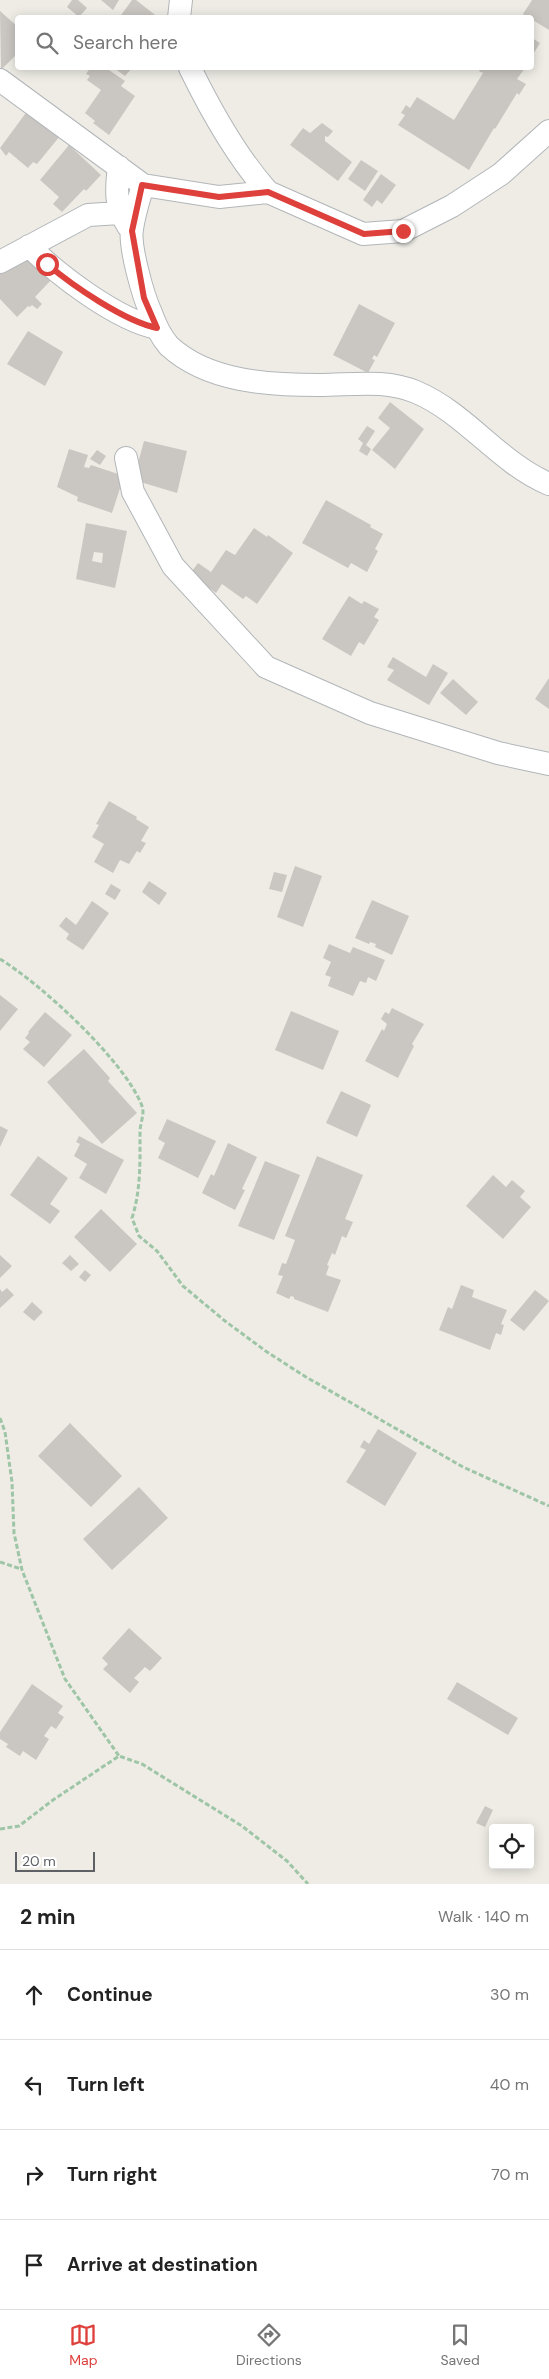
<!DOCTYPE html>
<html lang="en">
<head>
<meta charset="utf-8">
<style>
  :root { --surface:#fff; --page:#f2f2f2; --text:#222; --muted:#767676; --line:#e0e0e0; --accent:#de403c }
  body { margin:0; font-family:"DM Sans",sans-serif; background:var(--page); color:var(--text) }
  .controls { position:absolute; right:15px; bottom:15px; display:grid; overflow:hidden; border-radius:5px; box-shadow:0 2px 12px #0003 }
  .controls button { width:45px; height:45px; display:grid; place-items:center; padding:0; border:0; border-bottom:1px solid var(--line); background:var(--surface); color:var(--text); font:25px sans-serif }
  .scale { position:absolute; left:15px; bottom:12px; width:80px; box-sizing:border-box; padding-left:5px; border:2px solid #5d6165; border-top:0; font-size:14px; line-height:18px; white-space:nowrap; color:#5d6165; -webkit-text-stroke:4px #fff; paint-order:stroke }
  .stop { position:absolute; width:15px; height:15px; margin:-11px; border:4px solid #de403c; border-radius:50%; background:#fff }
  .stop.end { background:#de403c; border-color:#fff; box-shadow:0 1px 5px #0008 }
  .list { margin:0; padding:0; list-style:none }
  h2 { display:flex; justify-content:space-between; align-items:center; height:65px; margin:0; padding:0 20px; font-size:21px }
  h2 small { font-size:16px; font-weight:400; color:var(--muted) }
  .list li { display:grid; grid-template-columns:32px 1fr auto; gap:15px; align-items:center; box-sizing:border-box; height:90px; padding:0 20px; border-top:1px solid var(--line) }
  .list b { display:block; font-size:19px; white-space:nowrap }
  .list em { font-size:16px; font-style:normal; color:var(--muted) }
  .icon { flex:none; width:28px; height:28px; fill:none; stroke:currentColor; stroke-width:2; stroke-linecap:round; stroke-linejoin:round }
  .map { position:relative; flex:none; width:549px; height:1884px; overflow:hidden }
  .search { position:absolute; background:var(--surface); box-shadow:0 2px 12px #0003; left:15px; right:15px; top:15px; height:55px; display:flex; align-items:center; gap:12px; box-sizing:border-box; padding:0 18px; border-radius:5px; color:var(--muted); font-size:19px }
  .sheet { height:425px; background:var(--surface) }
  nav { display:flex; justify-content:space-around; align-items:center; box-sizing:border-box; height:70px; border-top:1px solid var(--line); background:var(--surface); font-size:14px; color:var(--muted) }
  nav a { display:grid; justify-items:center; gap:2px }
  nav .on { color:var(--accent) }
  .map>svg:first-child { display:block }
</style>
</head>
<body>
<div class="map">
<svg width="549" height="1884" viewBox="0 0 549 1884">
  <rect width="100%" height="100%" fill="#eeece5"/>
  <path fill="#cac7c2" fill-rule="evenodd" d="M72 0H78L87 8 79 17 67 7Z
    M101 0H119L113 10Z
    M132 0H136L159 18H119Z
    M532 0H549V30L523 14Z
    M0 11 18 27V53L1 70Z
    M532 38 540 43 532 56Z
    M90 68H106L125 81 121 86 135 96 109 135 93 123 95 121 85 113 101 90 87 80 90 76 86 74Z
    M114 68H132L125 76Z
    M481 68H525L517 79 526 84 519 95 517 93 495 129 494 128 469 170 398 125 405 115 401 113 406 105 410 108 417 97 454 120 483 73 479 71Z
    M28 110 60 136 37 164 33 162 28 168 9 152 6 156 0 148Z
    M322 123 333 131 328 137 325 136V141L352 162 338 181 290 145 303 128 310 133Z
    M69 145 101 175 86 191 84 189 62 212 53 204 59 197 40 180Z
    M361 160 378 171 365 191 348 179Z
    M381 174 396 185 382 204 377 200 372 207 363 200Z
    M27 253 52 279 35 297 42 304 37 309 32 305 30 307 28 306 17 317 0 299V274Z
    M359 304 395 323 377 357 374 355 372 359 375 360 368 373 333 355Z
    M28 331 63 352 45 386 7 364Z
    M390 402 424 429 395 469 372 450 390 428 378 418Z
    M367 426 375 431 366 445 371 449 367 456 359 451 363 443 358 439Z
    M144 441 187 451 177 493 137 481 140 468 137 467Z
    M69 449 88 455 84 467 89 468 91 465 124 476 112 513 77 501 78 497 57 487Z
    M97 450 106 456 100 465 90 459Z
    M326 500 371 525 370 527 383 534 375 549 378 551 367 572 351 563 348 568 302 543Z
    M86 523 127 531 115 588 76 579ZM94 552 103 553 102 563 92 561Z
    M254 528 267 537 268 535 293 553 257 604 246 596 243 599 222 584 216 593 190 574 198 563 211 572 226 550 235 555Z
    M349 596 362 604 364 601 379 609 374 617 379 620 364 645 359 642 351 656 322 639Z
    M393 657 426 677 433 664 448 673 429 705 387 680 394 670 387 667Z
    M549 678V709L535 699Z
    M453 679 478 702 466 715 440 693Z
    M109 801 137 817 136 819 149 827 141 841 146 843 140 853 137 851 129 864 120 860 113 873 94 862 104 844 92 837 99 825 96 824Z
    M295 866 322 876 303 927 277 917Z
    M274 872 287 875 282 892 269 889Z
    M149 881 167 893 159 905 142 892Z
    M111 884 121 890 115 900 105 894Z
    M372 900 409 916 392 955 375 947 376 944 370 942 369 944 355 938Z
    M92 901 109 913 83 950 66 939 69 934 59 926 66 917 76 925Z
    M329 944 350 953 353 947 385 960 376 981 368 977 366 983 360 981 353 996 328 986 331 977 325 975 331 962 323 958Z
    M0 995 18 1009 0 1031Z
    M392 1008 424 1024 412 1044 414 1046 398 1078 365 1061 382 1029 384 1031 387 1024 381 1019 385 1012 389 1014Z
    M291 1011 339 1031 323 1070 275 1050Z
    M45 1012 72 1035 44 1067 23 1049 30 1042 25 1038 29 1033 28 1032Z
    M84 1049 110 1078 108 1081 137 1113 102 1144 47 1082Z
    M341 1091 371 1105 357 1137 326 1123Z
    M167 1119 216 1141 198 1178 158 1158 165 1143 158 1139Z
    M0 1126 8 1130 0 1147Z
    M79 1136 124 1160 106 1194 79 1178 87 1164 74 1156 80 1144 76 1142Z
    M228 1143 257 1157 242 1189 245 1190 235 1210 202 1193 211 1174 214 1176Z
    M38 1156 68 1178 50 1204 60 1211 50 1224 10 1195Z
    M317 1156 363 1175 345 1219 353 1222 346 1238 342 1236 335 1255 332 1253 327 1265 329 1266 326 1275 341 1280 328 1312 294 1299V1297L291 1296 289 1299 276 1293 283 1276 278 1275 282 1263 286 1264 295 1240 285 1236Z
    M265 1161 300 1175 274 1240 238 1226Z
    M493 1175 506 1187 512 1180 525 1191 520 1197 531 1207 503 1239 466 1206Z
    M101 1209 137 1244 110 1272 74 1237Z
    M0 1255 12 1266 0 1278Z
    M70 1255 79 1264 71 1271 62 1263Z
    M85 1270 91 1275 85 1282 79 1277Z
    M461 1285 474 1290 472 1297 507 1310 501 1324 504 1325 501 1335 496 1333 490 1350 439 1330 448 1307 452 1309Z
    M7 1288 14 1295 0 1308V1289L2 1292Z
    M535 1290 549 1301 524 1331 510 1320Z
    M32 1302 43 1312 34 1321 23 1312Z
    M70 1423 122 1476 91 1507 38 1456Z
    M378 1429 417 1453 385 1506 346 1482 366 1450 360 1447 364 1440 369 1444Z
    M139 1487 168 1518 112 1570 83 1539Z
    M129 1628 162 1658 150 1671 145 1667 134 1678 139 1682 130 1693 103 1669 108 1664 102 1658Z
    M457 1682 518 1718 508 1735 447 1699Z
    M32 1684 63 1706 58 1713 64 1717 56 1729 51 1726 44 1736 49 1739 36 1760 23 1751 20 1756 6 1747 8 1744 0 1739V1732Z
    M485 1806 493 1810 485 1827 476 1823Z"/>
  <g fill="none" stroke-linecap="round" stroke-linejoin="round">
    <defs>
      <path id="street" d="M179 18 181 0
        M190 68C211 111 236 156 268 192
        M0 80 143 185 219 197 268 192 363 234 403 231 452 206 501 174 549 131
        M119 167C116 190 115 206 128 226
        M143 185C139 199 134 214 132 229 129 246 143 296 151 313 155 324 161 337 169 346 208 382 269 385 319 385 352 385 385 379 416 392 466 413 499 463 549 484
        M29 246C58 275 117 320 157 328
        M0 262 88 215 120 213
        M126 458 133 492 173 566 266 667 370 713 498 753 549 764"/>
    </defs>
    <use href="#street" stroke="#b2b6b9" stroke-width="24"/>
    <path stroke="#9dc5a6" stroke-width="3" stroke-dasharray="5 2.5" stroke-linecap="butt" d="M0 959C41 984 125 1061 142 1106 145 1114 140 1123 140 1132 140 1161 141 1190 132 1218L139 1236 157 1251 183 1286 225 1321 267 1352 306 1377 463 1467 549 1506
      M0 1418 5 1432 12 1482 14 1533 22 1570 65 1679 119 1756
      M0 1562 21 1569
      M0 1829 19 1826 53 1800 119 1756 142 1764 242 1826 287 1861 308 1884"/>
    <use href="#street" stroke="#fff" stroke-width="22"/>
  </g>
  <g fill="none" stroke-linecap="round" stroke-linejoin="round">
    <path stroke="#de403c" stroke-width="6" d="M47 264C73 286 124 321 157 328L144 298 132 231 142 185 219 197 268 192 364 234 403 231"/>
  </g>
</svg>
<div class="controls">
<button><svg class="icon" aria-label="locate" viewBox="0 0 24 24"><circle cx="12" cy="12" r="6"/><path d="M12 2v4M12 18v4M2 12h4M18 12h4"/></svg></button>
</div>
<div class="scale">20 m</div>
<div class="stop" style="left:47px;top:264px"></div>
<div class="stop end" style="left:403px;top:231px"></div>
<div class="search"><svg class="icon" aria-label="search" viewBox="0 0 24 24"><circle cx="10" cy="10" r="6"/><path d="M15 15l6 6"/></svg>Search here</div>
</div>
<section class="sheet">
<h2>2 min<small>Walk · 140 m</small></h2>
<ul class="list">
<li><svg class="icon" aria-label="ahead" viewBox="0 0 24 24"><path d="M12 20V5M6 11l6-6 6 6"/></svg><div><b>Continue</b></div><em>30 m</em></li>
<li><svg class="icon" aria-label="left" viewBox="0 0 24 24"><path d="M17 20v-9H6M10 6l-5 5 5 5"/></svg><div><b>Turn left</b></div><em>40 m</em></li>
<li><svg class="icon" aria-label="right" viewBox="0 0 24 24"><path d="M7 20v-9h11M14 6l5 5-5 5"/></svg><div><b>Turn right</b></div><em>70 m</em></li>
<li><svg class="icon" aria-label="arrive" viewBox="0 0 24 24"><path d="M6 21V4h12l-3 4 3 4H6"/></svg><div><b>Arrive at destination</b></div></li>
</ul>
</section>
<nav>
<a class="on"><svg class="icon" aria-label="map" viewBox="0 0 24 24"><path d="M3 6l6-2 6 2 6-2v14l-6 2-6-2-6 2zM9 4v14M15 6v14"/></svg>Map</a>
<a><svg class="icon" aria-label="directions" viewBox="0 0 24 24"><path d="M12 3l9 9-9 9-9-9zM9 14v-3h6M13 9l2 2-2 2"/></svg>Directions</a>
<a><svg class="icon" aria-label="saved" viewBox="0 0 24 24"><path d="M7 4h10v16l-5-4-5 4z"/></svg>Saved</a>
</nav>
</body>
</html>
